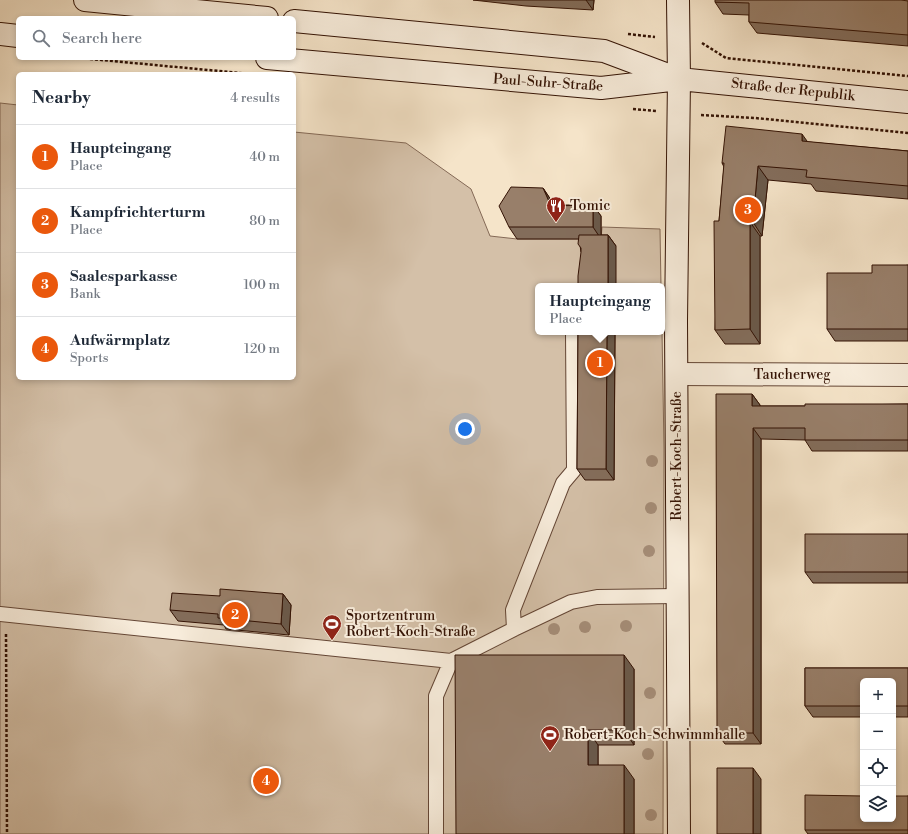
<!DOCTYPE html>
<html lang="en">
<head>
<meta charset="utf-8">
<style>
  :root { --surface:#fff; --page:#f2f2f3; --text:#1f2937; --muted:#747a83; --line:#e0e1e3; --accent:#ea580c }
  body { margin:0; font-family:"Libre Bodoni",serif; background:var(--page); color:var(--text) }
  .controls { position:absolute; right:12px; bottom:12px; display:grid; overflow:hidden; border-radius:6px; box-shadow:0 2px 6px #0003 }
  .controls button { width:36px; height:36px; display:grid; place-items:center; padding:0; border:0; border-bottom:1px solid var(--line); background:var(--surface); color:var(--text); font:20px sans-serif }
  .you { position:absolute; left:465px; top:429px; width:14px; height:14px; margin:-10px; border:3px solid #fff; border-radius:50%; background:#1a73e8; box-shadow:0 0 0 6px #1a73e833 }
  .badge { display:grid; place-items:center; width:26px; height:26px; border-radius:50%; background:var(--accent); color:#fff; font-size:13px; font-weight:700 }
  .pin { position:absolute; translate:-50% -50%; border:2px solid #fff; box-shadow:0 1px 4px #0006 }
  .popup { position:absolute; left:535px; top:283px; width:130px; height:52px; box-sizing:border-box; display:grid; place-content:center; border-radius:6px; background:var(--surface); filter:drop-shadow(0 1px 3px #0005); font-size:13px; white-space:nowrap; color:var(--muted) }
  .popup b { font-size:15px; color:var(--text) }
  .popup::after { content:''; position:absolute; left:50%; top:100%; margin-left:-8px; border:8px solid transparent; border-top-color:var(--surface) }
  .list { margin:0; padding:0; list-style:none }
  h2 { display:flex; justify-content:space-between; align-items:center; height:52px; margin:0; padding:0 16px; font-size:17px }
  h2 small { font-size:13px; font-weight:400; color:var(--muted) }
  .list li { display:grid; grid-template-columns:26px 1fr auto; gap:12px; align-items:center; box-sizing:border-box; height:64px; padding:0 16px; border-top:1px solid var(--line) }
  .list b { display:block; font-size:15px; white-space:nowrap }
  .list p { margin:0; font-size:13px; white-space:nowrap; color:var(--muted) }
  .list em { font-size:13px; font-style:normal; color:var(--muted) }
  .icon { flex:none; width:22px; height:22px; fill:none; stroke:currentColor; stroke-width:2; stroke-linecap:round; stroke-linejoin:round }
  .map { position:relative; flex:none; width:908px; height:834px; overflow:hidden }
  .search { position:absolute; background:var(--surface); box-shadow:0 2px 6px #0003; left:16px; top:16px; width:280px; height:44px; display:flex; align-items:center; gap:10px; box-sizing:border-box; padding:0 14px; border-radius:6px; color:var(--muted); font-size:15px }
  .panel { position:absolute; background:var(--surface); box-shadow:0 2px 6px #0003; left:16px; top:72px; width:280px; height:308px; border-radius:6px }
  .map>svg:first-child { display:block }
</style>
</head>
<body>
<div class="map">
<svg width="908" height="834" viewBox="0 0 908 834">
  <rect width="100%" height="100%" fill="#f5e4c9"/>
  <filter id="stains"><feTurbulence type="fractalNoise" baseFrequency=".005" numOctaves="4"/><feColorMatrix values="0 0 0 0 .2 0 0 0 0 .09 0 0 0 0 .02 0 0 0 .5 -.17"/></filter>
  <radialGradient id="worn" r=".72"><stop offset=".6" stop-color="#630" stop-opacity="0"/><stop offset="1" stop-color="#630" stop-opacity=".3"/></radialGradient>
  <path fill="#d4c0a8" stroke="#846956" d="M0 103 18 105V378H294V132L406 143 471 189 490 236 517 239H601L602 227 660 229 661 286H538V332H662L664 448 663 834H0Z"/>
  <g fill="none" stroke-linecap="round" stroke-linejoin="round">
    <defs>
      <path id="lane" d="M0 614 451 661 514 629 571 602 597 597 677 596
        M514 629 513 610 563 483 574 470 573 332
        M436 834V696L451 661"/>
      <path id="street" d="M677 374 908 375"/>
      <path id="secondary" d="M85 0 267 18
        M678 0 679 79 676 321 679 834
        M294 21 604 51 676 78
        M0 34 18 36
        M267 58 601 88 679 79 908 102"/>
    </defs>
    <use href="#lane" stroke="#644635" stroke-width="16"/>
    <use href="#street" stroke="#644635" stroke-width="24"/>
    <use href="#secondary" stroke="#331204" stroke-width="24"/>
    <path stroke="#331204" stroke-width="2.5" stroke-dasharray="3 2" stroke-linecap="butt" d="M628 34 655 37
      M702 43 726 58 908 76
      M80 58 251 74
      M633 109 656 111
      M701 115 755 118 908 133
      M6 634 7 834"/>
    <use href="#lane" stroke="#f8eddc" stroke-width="14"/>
    <use href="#street" stroke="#f8eddc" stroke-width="22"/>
    <use href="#secondary" stroke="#f8eddc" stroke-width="22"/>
  </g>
  <g fill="#a58d78">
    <circle cx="652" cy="461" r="6"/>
    <circle cx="651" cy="508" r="6"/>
    <circle cx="649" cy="551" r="6"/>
    <circle cx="626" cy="626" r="6"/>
    <circle cx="585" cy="627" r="6"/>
    <circle cx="554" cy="629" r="6"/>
    <circle cx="650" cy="693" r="6"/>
    <circle cx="648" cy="754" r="6"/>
    <circle cx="651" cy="815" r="6"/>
  </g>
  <path fill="#836d5b" stroke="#331204" d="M473 0H594L593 10 526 6Z
    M908 1V46L757 33 749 22V15L723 14 715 2Z
    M808 142 908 151V199L816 191 811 184 768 180 762 236H760V344H725L715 330 719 221 724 167 722 163Z
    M543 188 551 200 554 205H593L601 216V235H608L616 246 581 252 579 239H517L509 227Z
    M908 265V341H835L827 329 872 273Z
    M578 332H615L614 480H585L577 469Z
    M752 394 760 405V406H805L908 404V451H812L805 440 761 439V744H725L717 733Z
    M908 534V583H813L805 572Z
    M283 594 291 605 289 635 226 629 224 625 178 621 170 610 220 596Z
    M805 668H908V717H893V681H863V717H813L805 706Z
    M634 669V745H598V765L634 779V834H456Z
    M908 796V834H808L805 830Z"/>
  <path fill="#6a594a" stroke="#331204" d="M586 0H594L593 10Z
    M802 134 812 148 802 141Z
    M758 166 768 180 762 236 753 222Z
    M543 188 551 200 559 217 551 206Z
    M593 205 601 216V239L593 227Z
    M750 222 760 236V344L750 329Z
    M608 235 616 246V286H608Z
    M607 332H615L614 480 606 469Z
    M752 394 760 405V417L752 406Z
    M753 428 761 439V744L753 733Z
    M283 594 291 605 289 635 281 624Z
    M624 655 634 669V745L624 730Z
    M588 730 598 745V779L588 765Z
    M624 765 634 779V834H624Z
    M753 768 761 779V834H753Z"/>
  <path fill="#987f6a" stroke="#331204" d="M715 0H901L908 1V35L749 22V3L715 2Z
    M726 126 802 134V141L908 151V186L806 177 807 170 758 166 753 222H750V329L715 330 714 221H719L724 163H722Z
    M511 187 543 188 551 206 593 205V227H509L499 206Z
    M579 235H608V286H578V276L581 252V248L578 244Z
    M872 265H908V329H827V273H872Z
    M578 332H607L606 469H577Z
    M716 394H752V406H805V404H908V440H805V428H753V733H717Z
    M805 534H908V572H805Z
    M220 589 283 594 281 624 218 618V614L170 610 172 593 220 596Z
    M455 655H624V730H588V765H624V834H456Z
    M805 668H908V706H893V681H863V706H805Z
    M717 768H753V834H717Z
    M805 795 863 796V819H893V796H908V830H805Z"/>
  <defs>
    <symbol id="restaurant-pin" viewBox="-11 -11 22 30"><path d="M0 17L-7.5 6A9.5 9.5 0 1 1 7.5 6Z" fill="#8f2418" stroke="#f8eddc"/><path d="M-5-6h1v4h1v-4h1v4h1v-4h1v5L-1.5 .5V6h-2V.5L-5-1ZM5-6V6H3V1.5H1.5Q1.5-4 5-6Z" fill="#fff"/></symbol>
    <symbol id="stadium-pin" viewBox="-11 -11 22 30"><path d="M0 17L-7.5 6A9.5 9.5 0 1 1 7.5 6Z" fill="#8f2418" stroke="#f8eddc"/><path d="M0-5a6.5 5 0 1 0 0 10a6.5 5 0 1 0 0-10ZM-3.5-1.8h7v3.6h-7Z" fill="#fff"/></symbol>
  </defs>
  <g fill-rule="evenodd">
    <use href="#restaurant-pin" x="545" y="195" width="22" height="30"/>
    <use href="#stadium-pin" x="321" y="613" width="22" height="30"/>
    <use href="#stadium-pin" x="539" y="724" width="22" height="30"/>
  </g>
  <g text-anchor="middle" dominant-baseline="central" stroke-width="4" stroke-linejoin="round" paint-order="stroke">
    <g font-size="14" fill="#331204" stroke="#f8eddc">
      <text transform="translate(548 83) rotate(4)">Paul-Suhr-Straße</text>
      <text transform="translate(793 90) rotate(6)">Straße der Republik</text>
      <text x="792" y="375">Taucherweg</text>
      <text transform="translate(677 456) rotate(-90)">Robert-Koch-Straße</text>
    </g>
    <g font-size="14" fill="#331204" stroke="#f8eddc" text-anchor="start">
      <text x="570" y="206">Tomic</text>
      <text x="346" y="616">Sportzentrum<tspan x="346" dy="16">Robert-Koch-Straße</tspan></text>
      <text x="564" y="735">Robert-Koch-Schwimmhalle</text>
    </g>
  </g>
  <rect width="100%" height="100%" filter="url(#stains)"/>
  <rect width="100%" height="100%" fill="url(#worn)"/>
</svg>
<div class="controls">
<button>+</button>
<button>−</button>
<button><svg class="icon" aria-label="locate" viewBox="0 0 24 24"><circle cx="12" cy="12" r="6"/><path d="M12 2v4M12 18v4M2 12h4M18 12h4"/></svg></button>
<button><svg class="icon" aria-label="layers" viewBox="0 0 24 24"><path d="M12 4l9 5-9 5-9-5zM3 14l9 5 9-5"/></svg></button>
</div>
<div class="you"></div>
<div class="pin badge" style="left:600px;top:363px">1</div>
<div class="popup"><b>Haupteingang</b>Place</div>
<div class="pin badge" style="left:235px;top:615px">2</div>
<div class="pin badge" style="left:748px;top:210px">3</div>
<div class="pin badge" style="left:266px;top:781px">4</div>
<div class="search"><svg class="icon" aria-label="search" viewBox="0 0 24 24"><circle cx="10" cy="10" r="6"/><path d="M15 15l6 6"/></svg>Search here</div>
<section class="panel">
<h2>Nearby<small>4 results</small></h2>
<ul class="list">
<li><span class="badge">1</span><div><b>Haupteingang</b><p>Place</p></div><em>40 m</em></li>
<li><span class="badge">2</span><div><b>Kampfrichterturm</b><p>Place</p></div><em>80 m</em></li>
<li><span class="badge">3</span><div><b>Saalesparkasse</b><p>Bank</p></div><em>100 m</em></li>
<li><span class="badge">4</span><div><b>Aufwärmplatz</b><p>Sports</p></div><em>120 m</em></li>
</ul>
</section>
</div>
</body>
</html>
